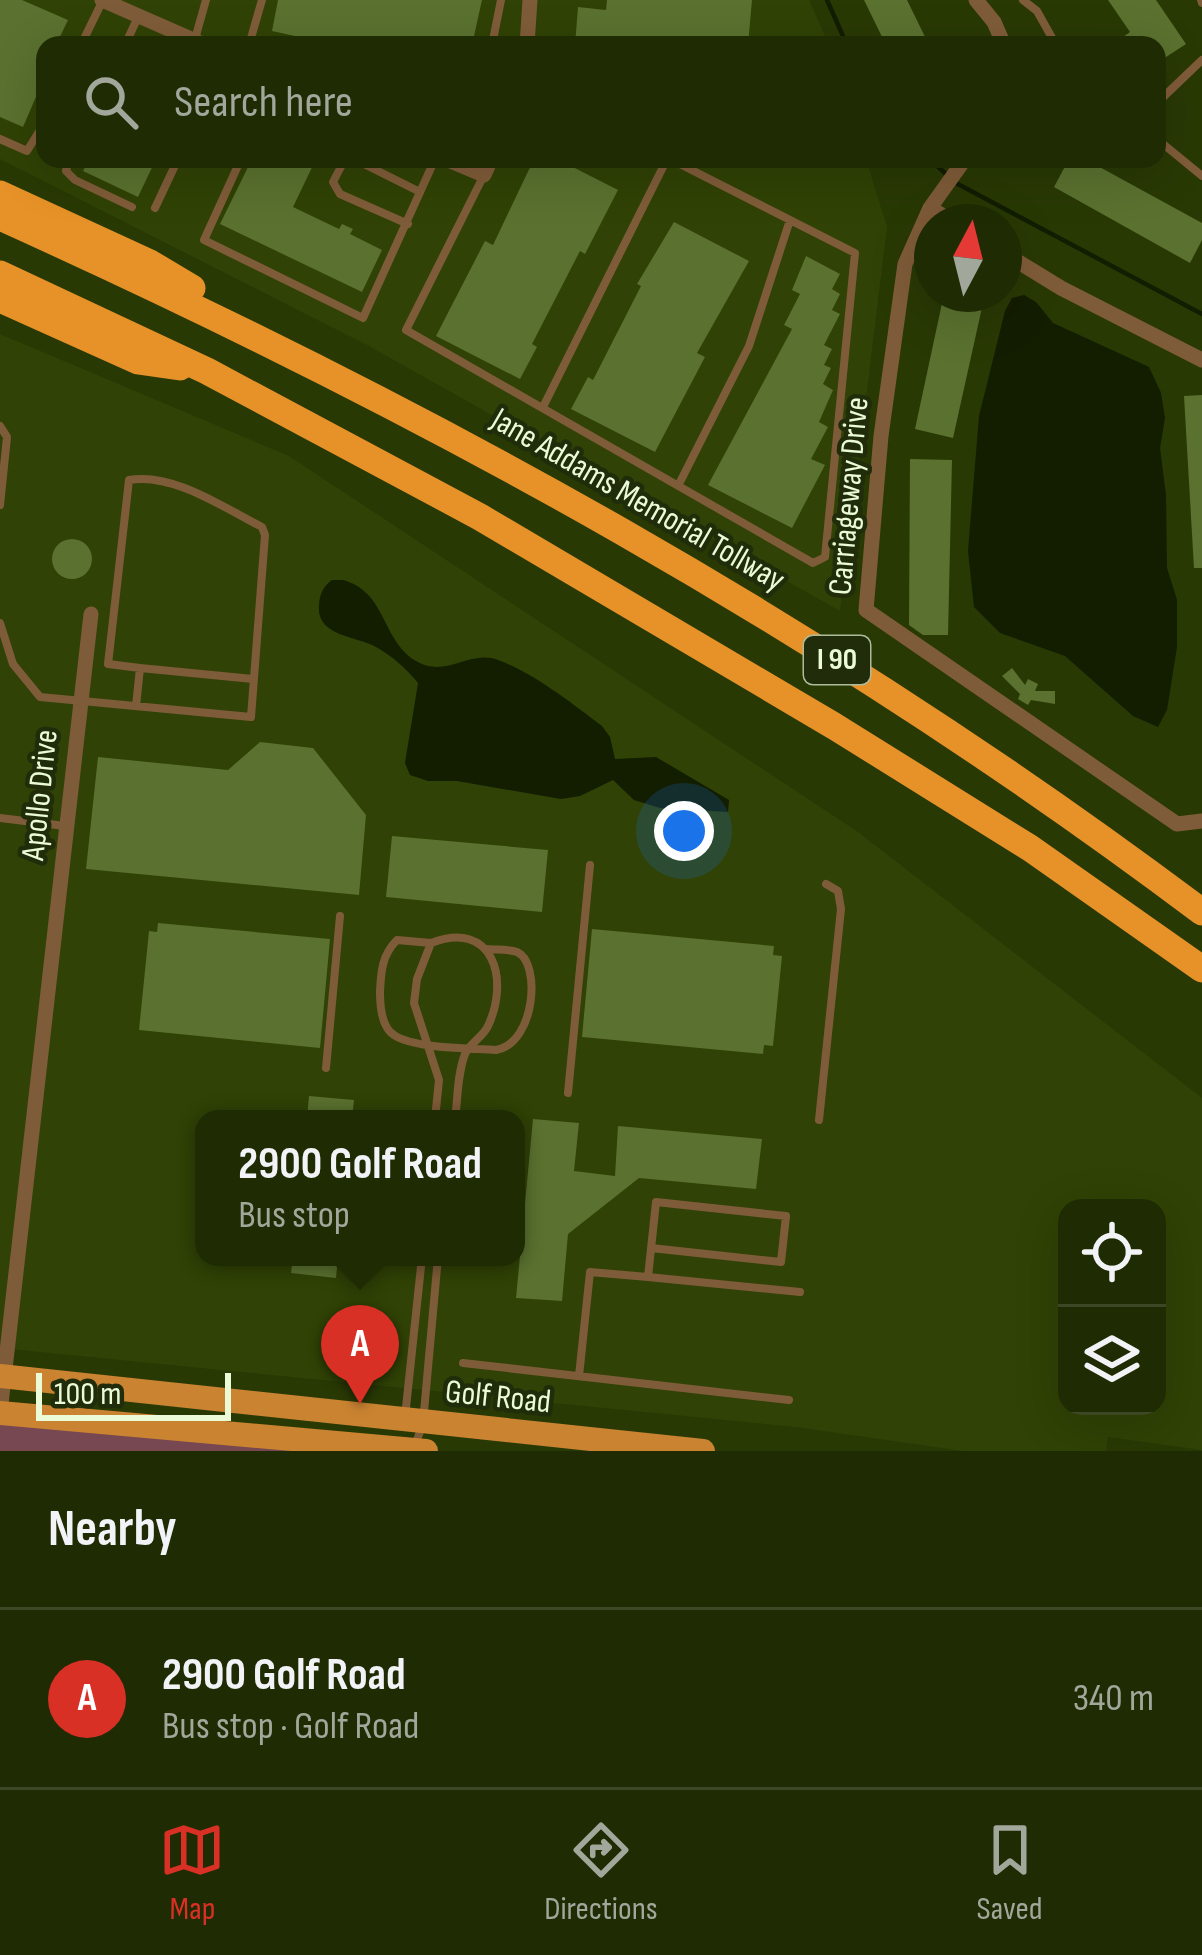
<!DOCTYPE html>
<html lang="en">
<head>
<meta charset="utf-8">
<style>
  :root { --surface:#1f2b03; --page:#27330d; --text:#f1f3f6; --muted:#a1a79a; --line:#3c4725; --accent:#d93025 }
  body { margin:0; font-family:"Sofia Sans Condensed",sans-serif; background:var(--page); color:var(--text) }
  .controls { position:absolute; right:36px; bottom:36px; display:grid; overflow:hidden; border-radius:24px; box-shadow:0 12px 48px #0002 }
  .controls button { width:108px; height:108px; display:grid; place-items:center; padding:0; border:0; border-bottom:3px solid var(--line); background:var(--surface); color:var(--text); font:60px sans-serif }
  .compass { position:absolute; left:914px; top:204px; width:108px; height:108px; border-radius:50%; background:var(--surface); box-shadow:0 12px 48px #0002; rotate:7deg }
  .scale { position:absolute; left:36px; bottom:30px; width:195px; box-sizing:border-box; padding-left:12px; border:6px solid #ebfad7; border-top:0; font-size:33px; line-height:42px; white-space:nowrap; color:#ebfad7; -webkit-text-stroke:9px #212d0a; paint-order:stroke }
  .you { position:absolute; left:684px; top:831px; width:42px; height:42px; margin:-30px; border:9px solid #fff; border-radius:50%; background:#1a73e8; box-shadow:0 0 0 18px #1a73e833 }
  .badge { display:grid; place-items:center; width:78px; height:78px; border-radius:50%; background:var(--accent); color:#fff; font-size:39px; font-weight:700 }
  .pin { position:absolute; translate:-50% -99px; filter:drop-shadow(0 3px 6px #0008) }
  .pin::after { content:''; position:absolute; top:63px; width:42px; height:36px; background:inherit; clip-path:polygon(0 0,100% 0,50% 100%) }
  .popup { position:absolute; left:195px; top:1110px; width:330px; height:156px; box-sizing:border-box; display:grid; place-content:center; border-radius:24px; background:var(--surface); filter:drop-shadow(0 3px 9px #0005); font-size:39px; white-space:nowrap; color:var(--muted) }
  .popup b { font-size:45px; color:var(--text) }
  .popup::after { content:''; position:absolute; left:50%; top:100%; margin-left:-24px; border:24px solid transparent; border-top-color:var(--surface) }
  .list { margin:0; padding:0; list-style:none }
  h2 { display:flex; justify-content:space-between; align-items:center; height:156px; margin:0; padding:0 48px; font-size:51px }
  h2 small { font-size:39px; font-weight:400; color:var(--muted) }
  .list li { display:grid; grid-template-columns:78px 1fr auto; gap:36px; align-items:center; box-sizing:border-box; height:180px; padding:0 48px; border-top:3px solid var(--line) }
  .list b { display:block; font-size:45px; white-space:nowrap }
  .list p { margin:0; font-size:39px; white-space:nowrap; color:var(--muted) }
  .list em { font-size:39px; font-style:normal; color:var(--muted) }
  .icon { flex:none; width:66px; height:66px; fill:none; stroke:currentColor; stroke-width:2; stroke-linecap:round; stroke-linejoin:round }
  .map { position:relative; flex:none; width:1202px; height:1451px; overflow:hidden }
  .search { position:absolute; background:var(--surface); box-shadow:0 12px 48px #0002; left:36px; right:36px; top:36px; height:132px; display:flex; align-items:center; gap:30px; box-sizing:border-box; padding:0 42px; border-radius:24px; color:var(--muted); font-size:45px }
  .sheet { height:336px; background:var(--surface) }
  nav { display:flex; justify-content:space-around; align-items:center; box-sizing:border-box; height:168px; border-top:3px solid var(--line); background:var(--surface); font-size:33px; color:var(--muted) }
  nav a { display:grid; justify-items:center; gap:6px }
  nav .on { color:var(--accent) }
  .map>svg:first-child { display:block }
</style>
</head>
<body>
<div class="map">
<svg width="1202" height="1451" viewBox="0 0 1202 1451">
  <rect width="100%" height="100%" fill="#293904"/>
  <path fill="#304205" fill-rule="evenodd" d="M0 0H809L829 45H45V159H866L887 227 840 611 369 346 0 159Z
    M0 334 289 456 858 832 1202 1098V1450L1108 1437 1106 1451H963L796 1427 0 1348ZM204 1119H516V1257H204ZM1067 1208H1157V1406H1067Z"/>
  <path fill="#774752" d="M0 1414 420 1451H0Z"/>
  <path fill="#131d00" d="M1024 295 1036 302 1053 323 1149 367 1161 393 1165 418 1160 448 1166 495 1167 568 1177 600V647L1167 710 1158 727 1133 716 1065 656 1000 633 974 607 968 551 979 416 1005 311 1012 298Z
    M343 580C387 592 381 640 416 661 446 679 469 649 498 660 532 672 573 704 602 726L610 737 615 759 656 757 729 800 728 812 660 808 634 800 613 780 580 796 561 799 457 781H428L410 775 405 763 418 683C407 669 390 654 374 646 355 636 316 636 319 605 320 593 323 587 332 580Z"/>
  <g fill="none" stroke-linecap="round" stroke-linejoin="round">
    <path stroke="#131d00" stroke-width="4.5" d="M827 0 847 45
      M930 159 948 176
      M956 183 1202 314"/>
  </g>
  <path fill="#5a712f" d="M0 0H22L68 20 56 45H45V76L23 127 0 117Z
    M278 0H482L472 45H317L318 41 272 31Z
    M607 0H752L748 45H575L578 7 606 10Z
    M864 0H907L929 45H886Z
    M1108 0H1156L1186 44 1157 63V45H1112L1130 32Z
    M89 159H156L138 197 83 171Z
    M252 159H316L293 207 339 229 342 224 353 229 350 234 382 250 362 292 220 224Z
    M534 159H557L618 190 585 254 580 251 532 344 537 347 520 379 436 336 485 241 493 245Z
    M1069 159H1085L1202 223V240L1190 263 1054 187Z
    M674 222 749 261 697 353 705 357 655 452 571 409 588 377 593 380 641 286 637 284Z
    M806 256 840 274 832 289 840 294 832 310 840 314 824 345 832 349 824 365 831 368 823 384 833 390 819 422 828 427 811 459 825 465 792 528 708 485 792 329 784 325 800 294 792 290Z
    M944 294H985L953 438 915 429Z
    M1202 395V568H1194L1184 396Z
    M910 459 952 460 948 635H923L909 625Z
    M52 559a20 20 0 1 1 40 0a20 20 0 1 1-40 0Z
    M1012 668 1025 685 1028 679 1038 684 1035 691H1055V704L1031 700 1028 705 1018 699 1020 694 1002 676Z
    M260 742 313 748 366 815 359 895 86 869 98 757 228 770Z
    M392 836 548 850 542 912 386 897Z
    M158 923 330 939 320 1048 139 1030 149 931 157 932Z
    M592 929 774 946 773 955 782 956 773 1046 764 1045 763 1054 582 1037Z
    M309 1096 354 1100 352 1119H307Z
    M533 1119 579 1123 574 1171 615 1176 618 1126 762 1139 756 1189 639 1178 568 1234 562 1301 516 1298Z
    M293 1257H338L336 1278 291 1273Z"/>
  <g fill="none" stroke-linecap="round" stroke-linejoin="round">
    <path stroke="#7f5c39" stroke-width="8" d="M1023 0 1037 11 1056 45
      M1201 0 1202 3
      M195 39 206 0
      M81 45 102 2
      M125 45 138 17
      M249 45 262 0
      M492 45 501 0
      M1157 103 1202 60
      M0 139 27 151 45 122
      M1157 139 1202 176
      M69 159 66 171 75 180 132 207
      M241 159 204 240 363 318 435 159
      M345 159 333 182 340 194 408 224
      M354 159 418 191
      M484 175 406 330 813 563 825 557 855 253 670 159
      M155 208 178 159
      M543 407 667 159
      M0 426 7 437 0 505
      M679 484 749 346 790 220
      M0 623 13 664 40 697 251 717 265 535 262 527C224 508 173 472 129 480L108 664 140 668 136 706
      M140 668 253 679
      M0 818 65 826
      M431 943 397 940C382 955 381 971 380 992 380 1005 381 1027 394 1035 415 1049 471 1048 496 1050 536 1043 541 962 517 952 509 949 496 950 487 949
      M326 1068 340 916
      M568 1093 590 865
      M435 1119 439 1080 414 1003 417 979 431 943C493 919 510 979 488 1026 483 1037 470 1043 465 1054 457 1075 458 1098 455 1119
      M819 1120 841 909 838 891 826 884
      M648 1277 800 1292
      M463 1363 789 1400
      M579 1376 590 1272 648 1277 656 1202 786 1216 781 1262 651 1248
      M405 1417 422 1257
      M416 1443 423 1423 438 1257"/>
    <path stroke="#7f5c39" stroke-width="15" d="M102 0 205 45
      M976 0 994 22 1004 45
      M527 45 530 0
      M446 159 484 175 491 159
      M930 208 965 159
      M953 222 930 208 905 264 881 436 866 610 1177 824 1202 821
      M1004 253 1061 288 1202 360
      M0 1413 91 614"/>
    <path stroke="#c98331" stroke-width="24" d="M0 1376 703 1451
      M0 1413 426 1451"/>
    <path stroke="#e79228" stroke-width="27" d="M0 194 150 263 192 288
      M0 217C428 410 826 629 1202 912
      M0 274 207 371 480 517 834 726 1030 848 1202 969
      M0 299 138 361 180 367"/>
  </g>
  <g text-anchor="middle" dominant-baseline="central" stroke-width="9" stroke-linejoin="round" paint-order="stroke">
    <rect fill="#212d0a" stroke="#aebc9a" stroke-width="3" x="804" y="636" width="66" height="48" rx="9"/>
    <g font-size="30" font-weight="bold" fill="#ebfad7">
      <text x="837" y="660">I 90</text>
    </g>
    <g font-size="33" fill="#ebfad7" stroke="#212d0a">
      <text transform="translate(849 496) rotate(-85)">Carriageway Drive</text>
      <text transform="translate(638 500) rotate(30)">Jane Addams Memorial Tollway</text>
      <text transform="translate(40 795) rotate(-84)">Apollo Drive</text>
      <text transform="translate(498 1397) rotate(6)">Golf Road</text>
    </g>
  </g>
</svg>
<div class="controls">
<button><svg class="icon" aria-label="locate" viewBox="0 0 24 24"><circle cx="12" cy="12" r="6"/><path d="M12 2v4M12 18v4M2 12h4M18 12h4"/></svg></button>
<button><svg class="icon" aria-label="layers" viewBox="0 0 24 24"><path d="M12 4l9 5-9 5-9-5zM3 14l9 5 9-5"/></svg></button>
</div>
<svg class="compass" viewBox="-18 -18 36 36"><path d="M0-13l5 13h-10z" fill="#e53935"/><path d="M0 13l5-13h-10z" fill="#a1a79a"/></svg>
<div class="scale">100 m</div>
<div class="you"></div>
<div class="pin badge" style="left:360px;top:1404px">A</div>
<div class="popup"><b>2900 Golf Road</b>Bus stop</div>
<div class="search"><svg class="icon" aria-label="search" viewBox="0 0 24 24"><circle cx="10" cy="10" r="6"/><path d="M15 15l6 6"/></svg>Search here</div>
</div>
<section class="sheet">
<h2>Nearby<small></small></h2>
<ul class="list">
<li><span class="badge">A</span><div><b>2900 Golf Road</b><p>Bus stop · Golf Road</p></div><em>340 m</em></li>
</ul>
</section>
<nav>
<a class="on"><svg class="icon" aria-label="map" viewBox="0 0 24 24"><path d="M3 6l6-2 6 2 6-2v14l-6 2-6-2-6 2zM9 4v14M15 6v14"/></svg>Map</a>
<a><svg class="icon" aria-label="directions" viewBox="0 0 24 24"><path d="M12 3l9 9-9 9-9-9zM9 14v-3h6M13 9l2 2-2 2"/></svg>Directions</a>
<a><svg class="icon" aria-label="saved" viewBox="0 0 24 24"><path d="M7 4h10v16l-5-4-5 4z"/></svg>Saved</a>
</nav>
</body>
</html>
